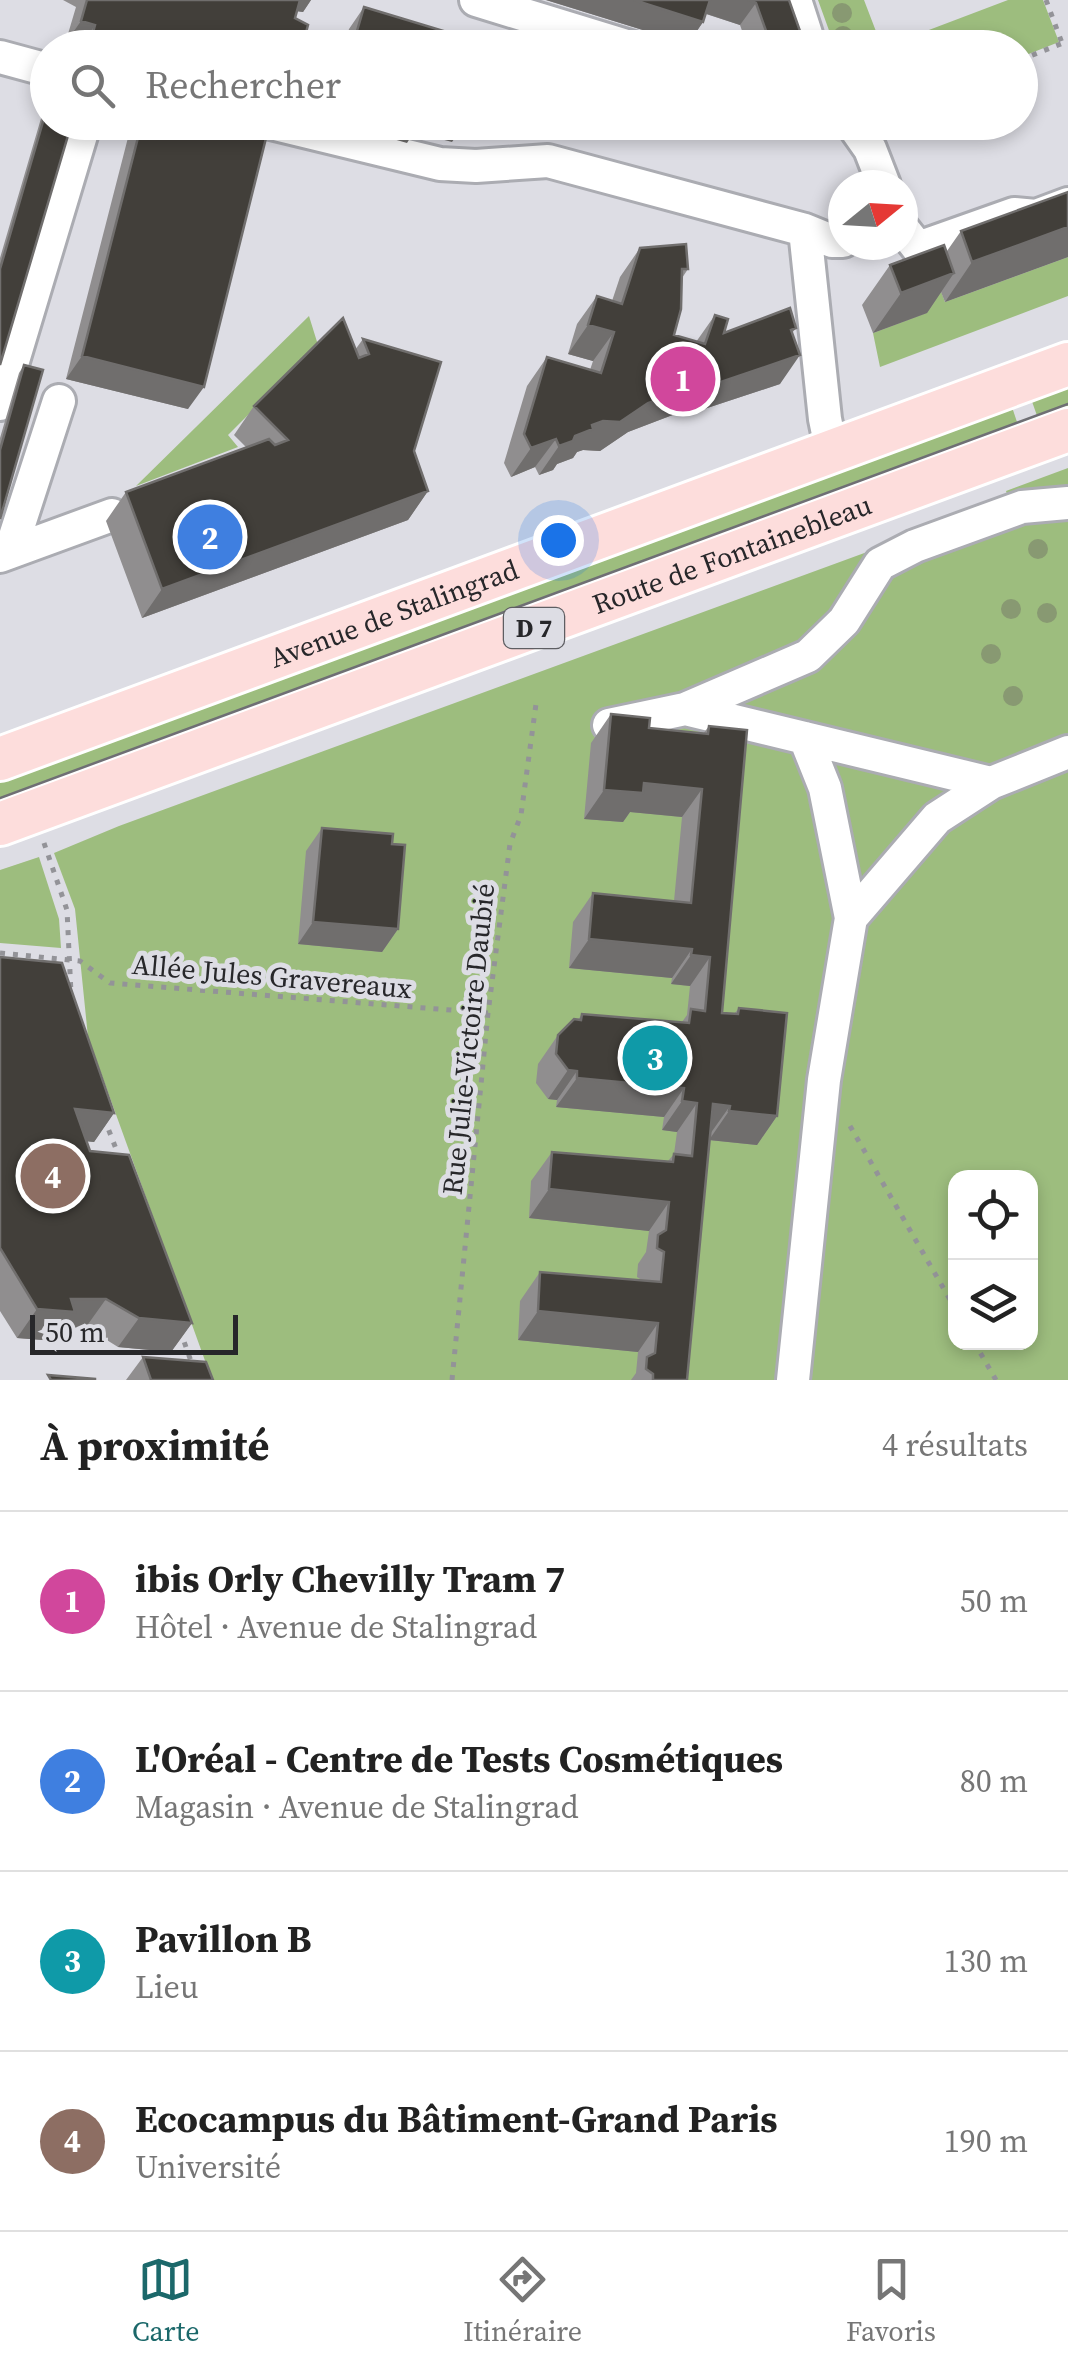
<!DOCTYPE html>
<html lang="fr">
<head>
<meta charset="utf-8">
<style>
  :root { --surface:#fff; --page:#f6f6f6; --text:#222; --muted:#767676; --line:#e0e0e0; --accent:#1b686a }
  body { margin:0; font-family:"Source Serif 4",serif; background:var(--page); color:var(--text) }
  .controls { position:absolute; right:30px; bottom:30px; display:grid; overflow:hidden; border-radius:20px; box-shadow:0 5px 15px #0003 }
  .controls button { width:90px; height:90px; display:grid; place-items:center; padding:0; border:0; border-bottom:2px solid var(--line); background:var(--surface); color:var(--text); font:50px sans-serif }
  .compass { position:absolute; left:828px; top:170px; width:90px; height:90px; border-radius:50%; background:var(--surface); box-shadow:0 5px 15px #0003; rotate:72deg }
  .scale { position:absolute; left:30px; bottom:25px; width:208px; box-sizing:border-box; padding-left:10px; border:5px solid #27272a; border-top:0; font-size:28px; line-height:35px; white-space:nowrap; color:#27272a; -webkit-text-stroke:8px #dddde4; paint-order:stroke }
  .you { position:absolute; left:558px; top:540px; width:35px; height:35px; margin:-25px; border:8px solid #fff; border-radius:50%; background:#1a73e8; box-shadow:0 0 0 15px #1a73e833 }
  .badge { display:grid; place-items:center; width:65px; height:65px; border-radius:50%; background:var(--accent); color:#fff; font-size:32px; font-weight:700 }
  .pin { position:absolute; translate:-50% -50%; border:5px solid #fff; box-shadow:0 2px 10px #0006 }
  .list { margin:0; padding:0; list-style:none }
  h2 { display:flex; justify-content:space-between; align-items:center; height:130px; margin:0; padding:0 40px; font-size:42px }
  h2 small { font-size:32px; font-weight:400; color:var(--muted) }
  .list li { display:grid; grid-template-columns:65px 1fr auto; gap:30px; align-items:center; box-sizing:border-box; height:180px; padding:0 40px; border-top:2px solid var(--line) }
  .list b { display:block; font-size:38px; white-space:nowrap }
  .list p { margin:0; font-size:32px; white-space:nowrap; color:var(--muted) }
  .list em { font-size:32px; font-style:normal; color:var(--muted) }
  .icon { flex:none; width:55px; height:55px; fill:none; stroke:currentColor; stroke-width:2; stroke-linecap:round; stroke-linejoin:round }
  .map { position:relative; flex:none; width:1068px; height:1380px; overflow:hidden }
  .search { position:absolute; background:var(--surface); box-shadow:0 5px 15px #0003; left:30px; right:30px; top:30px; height:110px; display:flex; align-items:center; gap:25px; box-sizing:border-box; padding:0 35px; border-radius:55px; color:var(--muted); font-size:38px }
  .sheet { height:850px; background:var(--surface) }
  nav { display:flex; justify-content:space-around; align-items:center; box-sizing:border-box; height:140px; border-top:2px solid var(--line); background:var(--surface); font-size:28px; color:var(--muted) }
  nav a { display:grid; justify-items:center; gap:5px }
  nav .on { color:var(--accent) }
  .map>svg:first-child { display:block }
</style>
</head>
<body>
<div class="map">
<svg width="1068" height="1380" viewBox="0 0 1068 1380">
  <rect width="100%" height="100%" fill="#dddde4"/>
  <path fill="#9dbd7e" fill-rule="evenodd" d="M818 0H864L882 47H835Z
    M1008 0H1043L1059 42 1021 57 1020 48 975 47 969 33 934 47H884Z
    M1068 257V296L880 367 873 333 926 313 936 278 945 302Z
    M309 316 318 345 228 435 238 447 136 486Z
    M1068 379V417L1041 427 1029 393Z
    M1010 401 1021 434 0 810V772Z
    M1068 468V1380H212L88 1037 75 909 54 853 119 826 1009 500 1006 491ZM956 1178H1030V1342H956Z
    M39 857 59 919 61 948 0 943V870Z"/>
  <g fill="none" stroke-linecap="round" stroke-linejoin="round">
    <defs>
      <path id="minor" d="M476 0 633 48
        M795 0 806 34V48
        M0 57 48 70
        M267 122 440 164 476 166 548 161 805 230 825 419 832 453
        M851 122 870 149 884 185
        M903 229 918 248 1014 214 1036 216 1068 204
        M805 230 832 241H843
        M0 404 85 122
        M10 552 59 401
        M0 556 112 515
        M685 709 808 656 844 621 880 564 915 546 1022 507 1068 503
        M609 725 685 709 991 783
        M805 738 825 788 851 918
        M793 1380 824 1080 851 918 937 818 991 783 1068 752"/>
      <g id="major">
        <path id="s1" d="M0 759 1068 364"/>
        <path id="s2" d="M0 824 1068 430"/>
      </g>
    </defs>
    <use href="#minor" stroke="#abacb2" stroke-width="38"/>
    <use href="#major" stroke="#fff" stroke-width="48"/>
    <path stroke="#939398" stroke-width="5" stroke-dasharray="5 8" stroke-linecap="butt" d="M1046 0 1062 43
      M1020 60 1068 41
      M44 843 67 910 71 993
      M0 953 80 961 110 983 488 1013
      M104 1118 120 1159
      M850 1126 956 1310
      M180 1330 193 1367
      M974 1342 996 1380
      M452 1380 488 1013 510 844 521 815 536 704"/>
    <use href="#minor" stroke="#fff" stroke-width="32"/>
    <use href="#major" stroke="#fddddc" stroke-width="42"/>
    <path stroke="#6f6f74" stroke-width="2.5" d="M0 798 1068 404"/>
  </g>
  <g fill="#889972">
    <circle cx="842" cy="13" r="10"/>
    <circle cx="843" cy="36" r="10"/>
    <circle cx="1038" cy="549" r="10"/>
    <circle cx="1011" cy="609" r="10"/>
    <circle cx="1047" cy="613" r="10"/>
    <circle cx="991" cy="654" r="10"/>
    <circle cx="1013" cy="696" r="10"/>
  </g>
  <path fill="#908e8f" d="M63 0H311L303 12 297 11 295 18 300 48H78L65 44 76 7Z
    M546 0H789L806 48H748L740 25 706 14 703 22 688 44Z
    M364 7 489 48H343L349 29Z
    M48 108 0 365V258L42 115Z
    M132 122H252L188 409 66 379Z
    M1068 192V257L945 302 941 292 927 313 873 333 862 305 890 265 947 251 961 231Z
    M640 248 688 269 682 278 674 335 696 342 715 315 724 333 796 328 792 333 780 384 695 412 683 411 628 432 600 451 583 450 577 452 573 458 557 464 553 470 539 475 535 467 511 477 504 463 527 386 547 357 590 370 593 361 568 354 577 324 597 296 612 301 620 277Z
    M363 339 414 451 428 491 408 520 142 618 106 521 126 492 246 447 234 435 254 406 355 350Z
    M24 365 0 519V438L19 373Z
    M611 714 649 728 703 734 709 726 722 1013 734 1014 739 1008 777 1116 757 1145 709 1140 687 1380H631L636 1373 638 1352 518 1340 520 1301 540 1272 643 1281 637 1277 638 1264 646 1252 649 1231 529 1218 531 1181 552 1152 668 1161 674 1154 677 1132 662 1130 664 1117 556 1107 557 1100 548 1099 536 1083 538 1064 558 1035 578 1020 582 1014 682 1022 687 1015 690 986 671 984 672 978 569 968 573 922 593 893 674 901 682 817 630 812 623 822 584 819 591 743Z
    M322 828 398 929 382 952 298 944 306 851Z
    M0 957 114 1113 94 1142 86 1141 90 1151 192 1323 171 1352 118 1347 86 1327 64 1328 55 1341 17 1338 0 1311Z
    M143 1357 213 1380H126Z"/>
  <path fill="#706e6d" d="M295 0H311L303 12 288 10Z
    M546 0H634L703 22 688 44Z
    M706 0H748L756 3 740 25 698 11Z
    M81 21 95 25 80 48 65 44Z
    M133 38 144 41 139 48H127Z
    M91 40 122 48H86Z
    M288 42 303 44 300 48H284Z
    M770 42 786 48H766Z
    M334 122H466L452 142 414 132 407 143Z
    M1068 227V257L945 302 972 262Z
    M954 273 927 313 873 333 901 293Z
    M588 325 614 332 593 361 568 354Z
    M800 355 780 384 695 412 683 411 628 432 600 451 583 450 577 452 573 458 557 464 553 470 539 475 559 446 592 425 704 382Z
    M82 356 204 387 188 409 66 379Z
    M556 439 535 467 511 477 531 448Z
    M428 491 408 520 142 618 162 589Z
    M644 783 702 789 682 817 630 812 623 822 584 819 604 790Z
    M313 922 398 929 382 952 298 944Z
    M589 939 692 949 672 978 569 968Z
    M691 955 710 957 690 986 671 984Z
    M568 1070 577 1071 557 1100 548 1099Z
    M577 1078 684 1088 664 1117 556 1107Z
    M682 1101 697 1103 677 1132 662 1130Z
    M713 1104 730 1106 710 1134Z
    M75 1109 114 1113 94 1142 55 1138Z
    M729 1111 777 1116 757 1145 709 1140Z
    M549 1189 669 1202 649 1231 529 1218Z
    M71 1299H106L86 1327 64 1328 55 1341 17 1338 37 1309Z
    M538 1311 658 1323 638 1352 518 1340Z
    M139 1318 192 1323 171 1352 118 1347Z"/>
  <path fill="#423f3a" stroke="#706e6d" stroke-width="2.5" d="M87 0H300L295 18 308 25 303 44 288 42 287 48H142L144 41 133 38 131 48H122L91 40 95 25 81 21Z
    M634 0H710L703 22Z
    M748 0H789L806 48H786L770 42 756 3Z
    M364 7 490 45 489 48H352Z
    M47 108 48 122H72L0 365V269Z
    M142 122H252L251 126 268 130 204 387 82 356Z
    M1068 192V227L972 262 961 231Z
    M686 244 688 269H682L681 309 674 335 705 344 715 315 728 319 724 333 790 308 796 328 791 330 800 355 715 384 704 382 648 403 620 422 603 421 592 425 593 429 575 436 573 441 559 446 556 439 531 448 524 434 547 357 601 373 614 332 588 325 597 296 622 304 640 248Z
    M944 245 954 273 901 293 890 265Z
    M343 318 359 358 369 354 363 339 441 362 414 451 428 491 162 589 126 492 269 439 275 445 288 440 254 406Z
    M24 365 43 370 0 519V450Z
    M611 714 650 718 649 728 708 734 709 726 747 730 722 1013 738 1014 739 1008 787 1013 777 1116 729 1111 730 1106 713 1104 687 1380H653V1374L646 1369 647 1357 655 1353 658 1323 538 1311 540 1272 661 1282 664 1252 657 1248 658 1235 666 1230 669 1202 549 1189 552 1152 673 1162 674 1154 692 1156 697 1103 682 1101 684 1088 577 1078V1071L568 1070 556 1054 558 1035 574 1019 581 1020 582 1014 689 1023 691 1009 705 1011 710 957 691 955 692 949 589 939 593 893 691 903 702 789 644 783 643 793 604 790Z
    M322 828 393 834 392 844 405 845 398 929 313 922Z
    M0 957 62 963 114 1113 75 1109 90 1151 129 1155 192 1323 139 1318 106 1299H71L75 1312 37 1309 0 1248Z
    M143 1357 206 1362 213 1380H151Z
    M48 1375 95 1379V1380H51Z"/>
  <g text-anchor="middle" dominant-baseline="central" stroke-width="10" stroke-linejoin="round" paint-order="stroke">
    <rect fill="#dddde4" stroke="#5e5e62" stroke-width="2.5" x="504" y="608" width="60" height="40" rx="8"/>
    <g font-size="25" font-weight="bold" fill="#27272a">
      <text x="534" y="628">D 7</text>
    </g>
    <g font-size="28" fill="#27272a" stroke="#dddde4">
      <text stroke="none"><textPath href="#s2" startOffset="780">Route de Fontainebleau</textPath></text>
      <text stroke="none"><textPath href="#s1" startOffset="420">Avenue de Stalingrad</textPath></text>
      <text transform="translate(272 976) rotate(5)">Allée Jules Gravereaux</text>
      <text transform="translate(468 1039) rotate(-84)">Rue Julie-Victoire Daubié</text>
    </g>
  </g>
</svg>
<div class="controls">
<button><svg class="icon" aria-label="locate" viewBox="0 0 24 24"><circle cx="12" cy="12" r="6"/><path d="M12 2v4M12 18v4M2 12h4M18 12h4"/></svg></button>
<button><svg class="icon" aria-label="layers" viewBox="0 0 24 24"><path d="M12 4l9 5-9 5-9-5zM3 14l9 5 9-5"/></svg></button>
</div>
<svg class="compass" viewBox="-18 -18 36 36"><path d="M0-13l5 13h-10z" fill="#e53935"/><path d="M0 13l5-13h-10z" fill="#767676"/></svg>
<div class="scale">50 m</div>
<div class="you"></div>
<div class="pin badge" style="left:683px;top:379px;background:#d1479c">1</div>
<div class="pin badge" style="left:210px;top:537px;background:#3f7fe0">2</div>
<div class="pin badge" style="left:655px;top:1058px;background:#0f9aa8">3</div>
<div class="pin badge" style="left:53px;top:1176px;background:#8d6e63">4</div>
<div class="search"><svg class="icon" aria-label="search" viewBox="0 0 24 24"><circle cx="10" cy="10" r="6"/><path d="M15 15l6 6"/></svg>Rechercher</div>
</div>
<section class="sheet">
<h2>À proximité<small>4 résultats</small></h2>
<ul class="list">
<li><span class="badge" style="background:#d1479c">1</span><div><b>ibis Orly Chevilly Tram 7</b><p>Hôtel · Avenue de Stalingrad</p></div><em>50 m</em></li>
<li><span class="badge" style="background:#3f7fe0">2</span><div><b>L'Oréal - Centre de Tests Cosmétiques</b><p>Magasin · Avenue de Stalingrad</p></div><em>80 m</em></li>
<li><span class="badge" style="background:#0f9aa8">3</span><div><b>Pavillon B</b><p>Lieu</p></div><em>130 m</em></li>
<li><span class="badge" style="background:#8d6e63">4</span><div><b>Ecocampus du Bâtiment-Grand Paris</b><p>Université</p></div><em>190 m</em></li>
</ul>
</section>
<nav>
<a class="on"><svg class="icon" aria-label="map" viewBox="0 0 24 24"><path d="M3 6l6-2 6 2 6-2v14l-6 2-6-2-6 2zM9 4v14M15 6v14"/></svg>Carte</a>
<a><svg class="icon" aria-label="directions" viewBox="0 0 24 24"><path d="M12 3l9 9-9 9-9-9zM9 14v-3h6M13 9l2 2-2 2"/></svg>Itinéraire</a>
<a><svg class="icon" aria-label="saved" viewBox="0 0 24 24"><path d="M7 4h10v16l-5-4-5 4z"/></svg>Favoris</a>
</nav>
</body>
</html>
